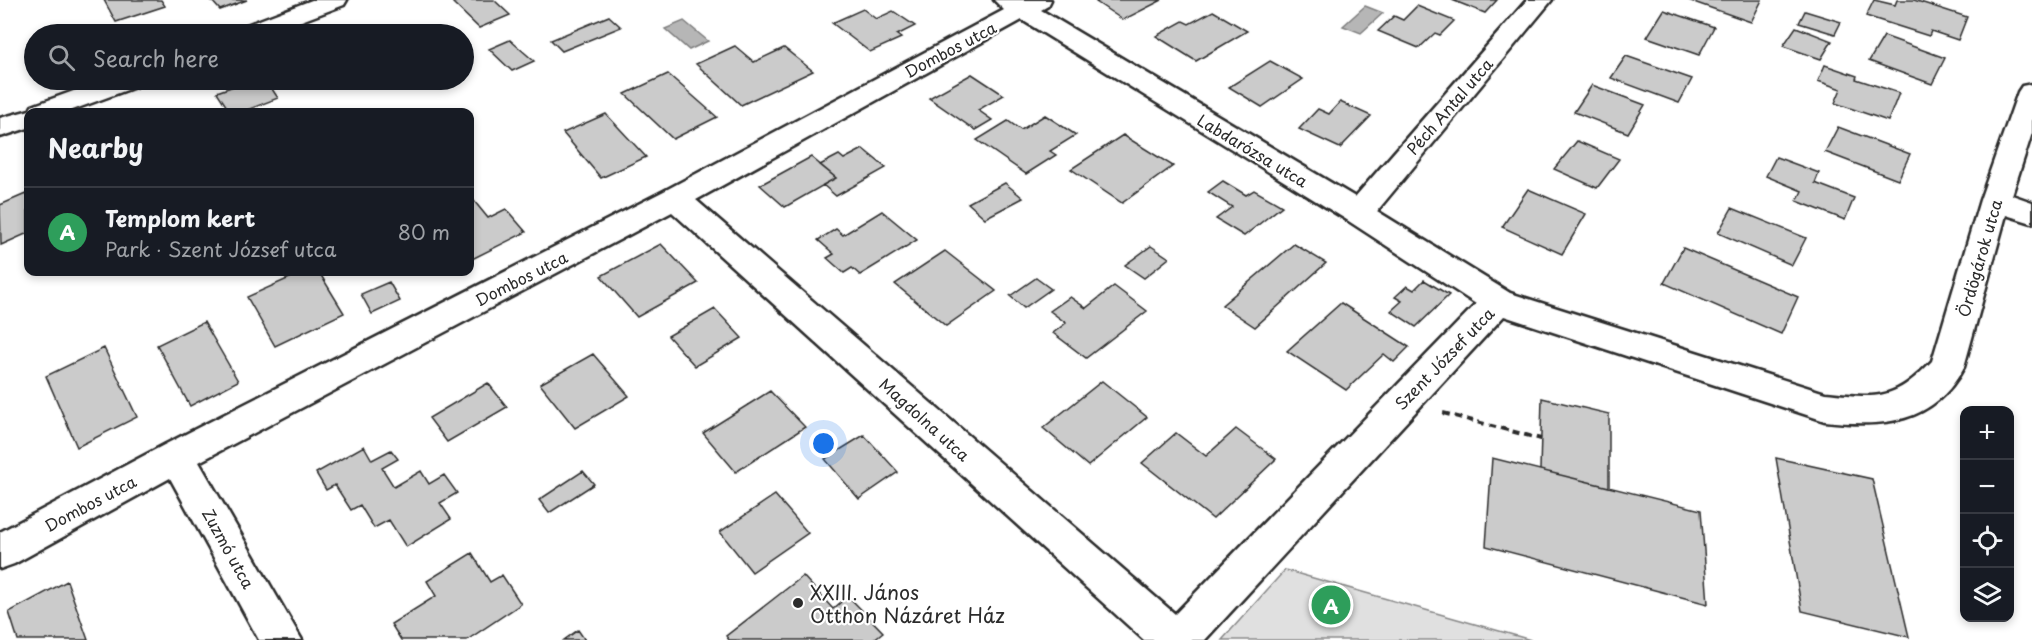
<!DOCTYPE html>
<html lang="en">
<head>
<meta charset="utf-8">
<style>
  :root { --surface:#171b24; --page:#20242c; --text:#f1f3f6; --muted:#9ea1a6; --line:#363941; --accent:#98999b }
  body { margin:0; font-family:"Playpen Sans",sans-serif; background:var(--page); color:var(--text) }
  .controls { position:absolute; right:18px; bottom:18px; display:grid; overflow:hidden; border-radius:12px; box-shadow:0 3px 9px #0003 }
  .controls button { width:54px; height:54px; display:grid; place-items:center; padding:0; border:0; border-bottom:2px solid var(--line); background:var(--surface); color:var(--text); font:30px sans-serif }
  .you { position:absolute; left:824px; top:444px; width:21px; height:21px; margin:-15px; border:4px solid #fff; border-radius:50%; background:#1a73e8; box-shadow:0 0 0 9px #1a73e833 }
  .badge { display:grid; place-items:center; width:39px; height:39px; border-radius:50%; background:var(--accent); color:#fff; font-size:20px; font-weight:700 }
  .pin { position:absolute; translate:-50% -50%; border:3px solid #fff; box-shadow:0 2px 6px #0006 }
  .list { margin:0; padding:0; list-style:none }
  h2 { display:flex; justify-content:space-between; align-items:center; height:78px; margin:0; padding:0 24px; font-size:26px }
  h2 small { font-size:20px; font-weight:400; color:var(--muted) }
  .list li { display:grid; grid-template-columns:39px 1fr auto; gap:18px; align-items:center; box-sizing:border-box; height:90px; padding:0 24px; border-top:2px solid var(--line) }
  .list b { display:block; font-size:22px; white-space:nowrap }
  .list p { margin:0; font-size:20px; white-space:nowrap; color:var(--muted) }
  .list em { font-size:20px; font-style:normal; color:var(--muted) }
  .icon { flex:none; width:33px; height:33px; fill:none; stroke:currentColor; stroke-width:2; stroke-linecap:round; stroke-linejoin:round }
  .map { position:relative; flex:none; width:2032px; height:640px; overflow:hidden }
  .search { position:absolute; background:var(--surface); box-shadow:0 3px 9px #0003; left:24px; top:24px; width:450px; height:66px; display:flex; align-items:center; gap:15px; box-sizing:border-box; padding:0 21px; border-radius:33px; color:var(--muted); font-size:22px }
  .panel { position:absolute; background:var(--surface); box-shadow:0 3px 9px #0003; left:24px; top:108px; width:450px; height:168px; border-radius:12px }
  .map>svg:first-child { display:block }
</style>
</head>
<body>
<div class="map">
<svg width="2032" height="640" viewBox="0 0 2032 640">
  <rect width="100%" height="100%" fill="#fff"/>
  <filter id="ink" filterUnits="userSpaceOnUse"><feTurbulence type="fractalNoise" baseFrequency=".0167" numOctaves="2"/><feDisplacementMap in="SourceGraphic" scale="12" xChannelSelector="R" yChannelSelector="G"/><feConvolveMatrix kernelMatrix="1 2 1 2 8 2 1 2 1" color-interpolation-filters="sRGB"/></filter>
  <g filter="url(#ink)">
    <path fill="#e0e0e0" stroke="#868686" stroke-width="1.5" d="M1285 570 1531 640H1222Z"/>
    <path fill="#b6b6b6" stroke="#7e7e7e" stroke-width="1.5" d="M1365 6 1383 13 1361 33 1343 26Z
      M684 21 708 41 689 50 665 29Z"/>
    <path fill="#cbcbcb" stroke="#2b2b2b" stroke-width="1.5" d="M104 0H161L165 6 116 22Z
      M211 0H247L220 10Z
      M460 0H494L510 15 479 28 453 3Z
      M1101 0H1162L1123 20 1096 2Z
      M1452 0H1497L1485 13Z
      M1688 0H1762L1751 22Z
      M1874 0 1895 5 1897 0H1914L1967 17 1958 40 1931 31 1929 36 1866 16Z
      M1417 6 1454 21 1440 35 1435 33 1419 48 1378 31 1394 16 1403 20Z
      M863 9 876 19 893 11 915 26 897 35 901 38 870 52 832 23Z
      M1664 10 1714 27 1699 55 1647 37Z
      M1213 11 1247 31 1196 61 1156 36 1183 21 1189 24Z
      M1805 11 1841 22 1835 34 1799 23Z
      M609 16 621 27 562 51 551 40Z
      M1796 27 1832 41 1821 59 1783 46Z
      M1884 36 1945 58 1932 84 1869 61Z
      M510 40 534 61 512 71 489 49Z
      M735 46 754 62 784 48 813 71 741 105 696 64Z
      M1626 56 1692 79 1679 103 1611 78Z
      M1270 61 1303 79 1262 107 1229 87Z
      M1825 65 1857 76 1856 79 1899 93 1888 121 1835 103 1841 89 1818 81Z
      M668 74 717 117 673 139 625 94Z
      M972 74 1004 95 978 110 992 120 975 130 929 98Z
      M251 80H266L278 98 242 112H230L217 92Z
      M302 80H330L308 88Z
      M1592 85 1645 105 1628 133 1574 112Z
      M1340 102 1371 116 1340 148 1299 129 1318 109 1329 114Z
      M606 114 646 157 601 178 563 133Z
      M1045 115 1076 135 1050 151 1056 155 1026 174 977 140 1008 121 1021 130Z
      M1838 127 1910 154 1898 180 1825 152Z
      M1123 135 1173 166 1122 203 1071 169Z
      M1577 141 1619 159 1597 188 1554 169Z
      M863 149 886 168 836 196 823 185 836 178 820 165 839 155 844 159Z
      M811 157 836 178 785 207 760 185Z
      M1776 157 1819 173 1815 183 1854 198 1845 220 1797 201 1802 191 1766 176Z
      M1223 181 1246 195 1254 190 1282 206 1244 236 1216 219 1232 207 1208 192Z
      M1005 183 1023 198 985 218 968 203Z
      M1528 189 1586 214 1562 254 1502 227Z
      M28 193V233L1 245 0 205Z
      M470 196 488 218 506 209 526 232 470 260Z
      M1732 208 1806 238 1792 265 1718 233Z
      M882 211 917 240 860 275 852 268 844 273 827 258 834 254 818 240 836 229 843 235Z
      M661 244 698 283 637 317 601 276Z
      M1294 244 1326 263 1255 327 1222 305Z
      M1151 246 1169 258 1144 278 1125 265Z
      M1683 248 1798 297 1781 334 1664 283Z
      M945 251 996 291 946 326 895 284Z
      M303 272H319L344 313 275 346 247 297Z
      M1036 278 1051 289 1024 308 1010 296Z
      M1424 280 1449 295 1416 327 1391 311 1402 301 1395 297 1407 286 1414 290Z
      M389 282 400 301 372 314 361 294Z
      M1114 286 1147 311 1086 358 1053 333 1066 323 1050 311 1070 297 1086 308Z
      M1341 303 1409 347 1394 362 1384 354 1346 390 1287 351Z
      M715 309 742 338 695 366 668 336Z
      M204 322 238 381 190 406 157 345Z
      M104 348 137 417 77 447 46 376Z
      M593 354 629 396 575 428 540 384Z
      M1102 381 1147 417 1088 466 1043 428Z
      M488 383 507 407 447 442 429 418Z
      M770 391 805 427 736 472 703 433Z
      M1542 398 1609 414V487L1540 470Z
      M1236 429 1276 459 1213 519 1142 463 1176 433 1206 456Z
      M864 435 898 472 859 499 825 459Z
      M364 446 372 460 391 450 398 459 382 468 394 487 421 471 429 484 444 475 457 493 440 503 451 519 406 547 389 520 374 528 360 505 351 510 335 485 326 490 316 473Z
      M1492 458 1701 510 1708 604 1486 546Z
      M1776 458 1872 479 1909 637 1802 611Z
      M583 471 594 484 549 513 539 500Z
      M775 495 808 533 752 572 720 532Z
      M472 553 490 582 502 575 521 604 467 640H401L391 624 436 596 427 581Z
      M803 576 833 609 848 596 883 632 873 640H729L726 636Z
      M67 581 88 640H18L9 612Z
      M578 630 585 640H564Z"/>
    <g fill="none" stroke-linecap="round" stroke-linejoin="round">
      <defs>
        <path id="minor" d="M312 0H347L344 5 267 34H232L236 29Z
          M994 0H1051L1048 6 1041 10 1355 197 1527 0H1552L1377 211 1510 293 1825 393C1878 398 1893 402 1932 361L1980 200 2018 92 2022 86 2032 84V133L2012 195 2032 202V223L2006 215 1964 367C1933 425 1883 427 1825 421L1504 316 1205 640H1144L672 212 199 462 302 640H259L170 478 14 564 0 569V532L164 445 664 191 1004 10ZM1022 20 1347 220 1476 304 1175 614 696 200Z
          M104 80H141L138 86 67 112H28V128L0 137V118L30 110 32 106Z"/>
      </defs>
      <use href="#minor" stroke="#2b2b2b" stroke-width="5"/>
      <path stroke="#2b2b2b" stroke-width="4" stroke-dasharray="7 5" stroke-linecap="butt" d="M1443 413 1541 439"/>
      <use href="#minor" fill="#fff" fill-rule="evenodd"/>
    </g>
  </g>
  <circle fill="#2b2b2b" stroke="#fff" stroke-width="2" cx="798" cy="603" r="6"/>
  <g text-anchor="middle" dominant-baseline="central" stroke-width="4.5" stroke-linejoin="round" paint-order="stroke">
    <g font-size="16" fill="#2b2b2b" stroke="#fff">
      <text transform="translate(950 49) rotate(-28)">Dombos utca</text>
      <text transform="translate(1449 106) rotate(-49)">Péch Antal utca</text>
      <text transform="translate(1253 150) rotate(31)">Labdarózsa utca</text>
      <text transform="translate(1979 258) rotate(-74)">Ördögárok utca</text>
      <text transform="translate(521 278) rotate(-27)">Dombos utca</text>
      <text transform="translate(1444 358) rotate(-46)">Szent József utca</text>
      <text transform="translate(925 419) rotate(42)">Magdolna utca</text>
      <text transform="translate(90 503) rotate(-28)">Dombos utca</text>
      <text transform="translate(229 548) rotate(61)">Zuzmó utca</text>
    </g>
    <g font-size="20" fill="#2b2b2b" stroke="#fff" text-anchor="start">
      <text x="810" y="592">XXIII. János<tspan x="810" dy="23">Otthon Názáret Ház</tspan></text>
    </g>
  </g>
</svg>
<div class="controls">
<button>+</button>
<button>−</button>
<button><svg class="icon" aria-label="locate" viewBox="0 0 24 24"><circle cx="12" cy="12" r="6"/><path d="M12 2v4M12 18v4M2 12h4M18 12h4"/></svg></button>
<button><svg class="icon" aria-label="layers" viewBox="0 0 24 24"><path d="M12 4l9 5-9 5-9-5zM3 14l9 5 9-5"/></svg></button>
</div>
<div class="you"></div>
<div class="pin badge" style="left:1331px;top:605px;background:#2e9e5b">A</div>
<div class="search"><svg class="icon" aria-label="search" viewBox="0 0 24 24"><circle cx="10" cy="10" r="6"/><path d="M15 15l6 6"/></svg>Search here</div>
<section class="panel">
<h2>Nearby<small></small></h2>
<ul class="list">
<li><span class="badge" style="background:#2e9e5b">A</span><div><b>Templom kert</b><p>Park · Szent József utca</p></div><em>80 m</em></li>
</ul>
</section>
</div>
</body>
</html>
